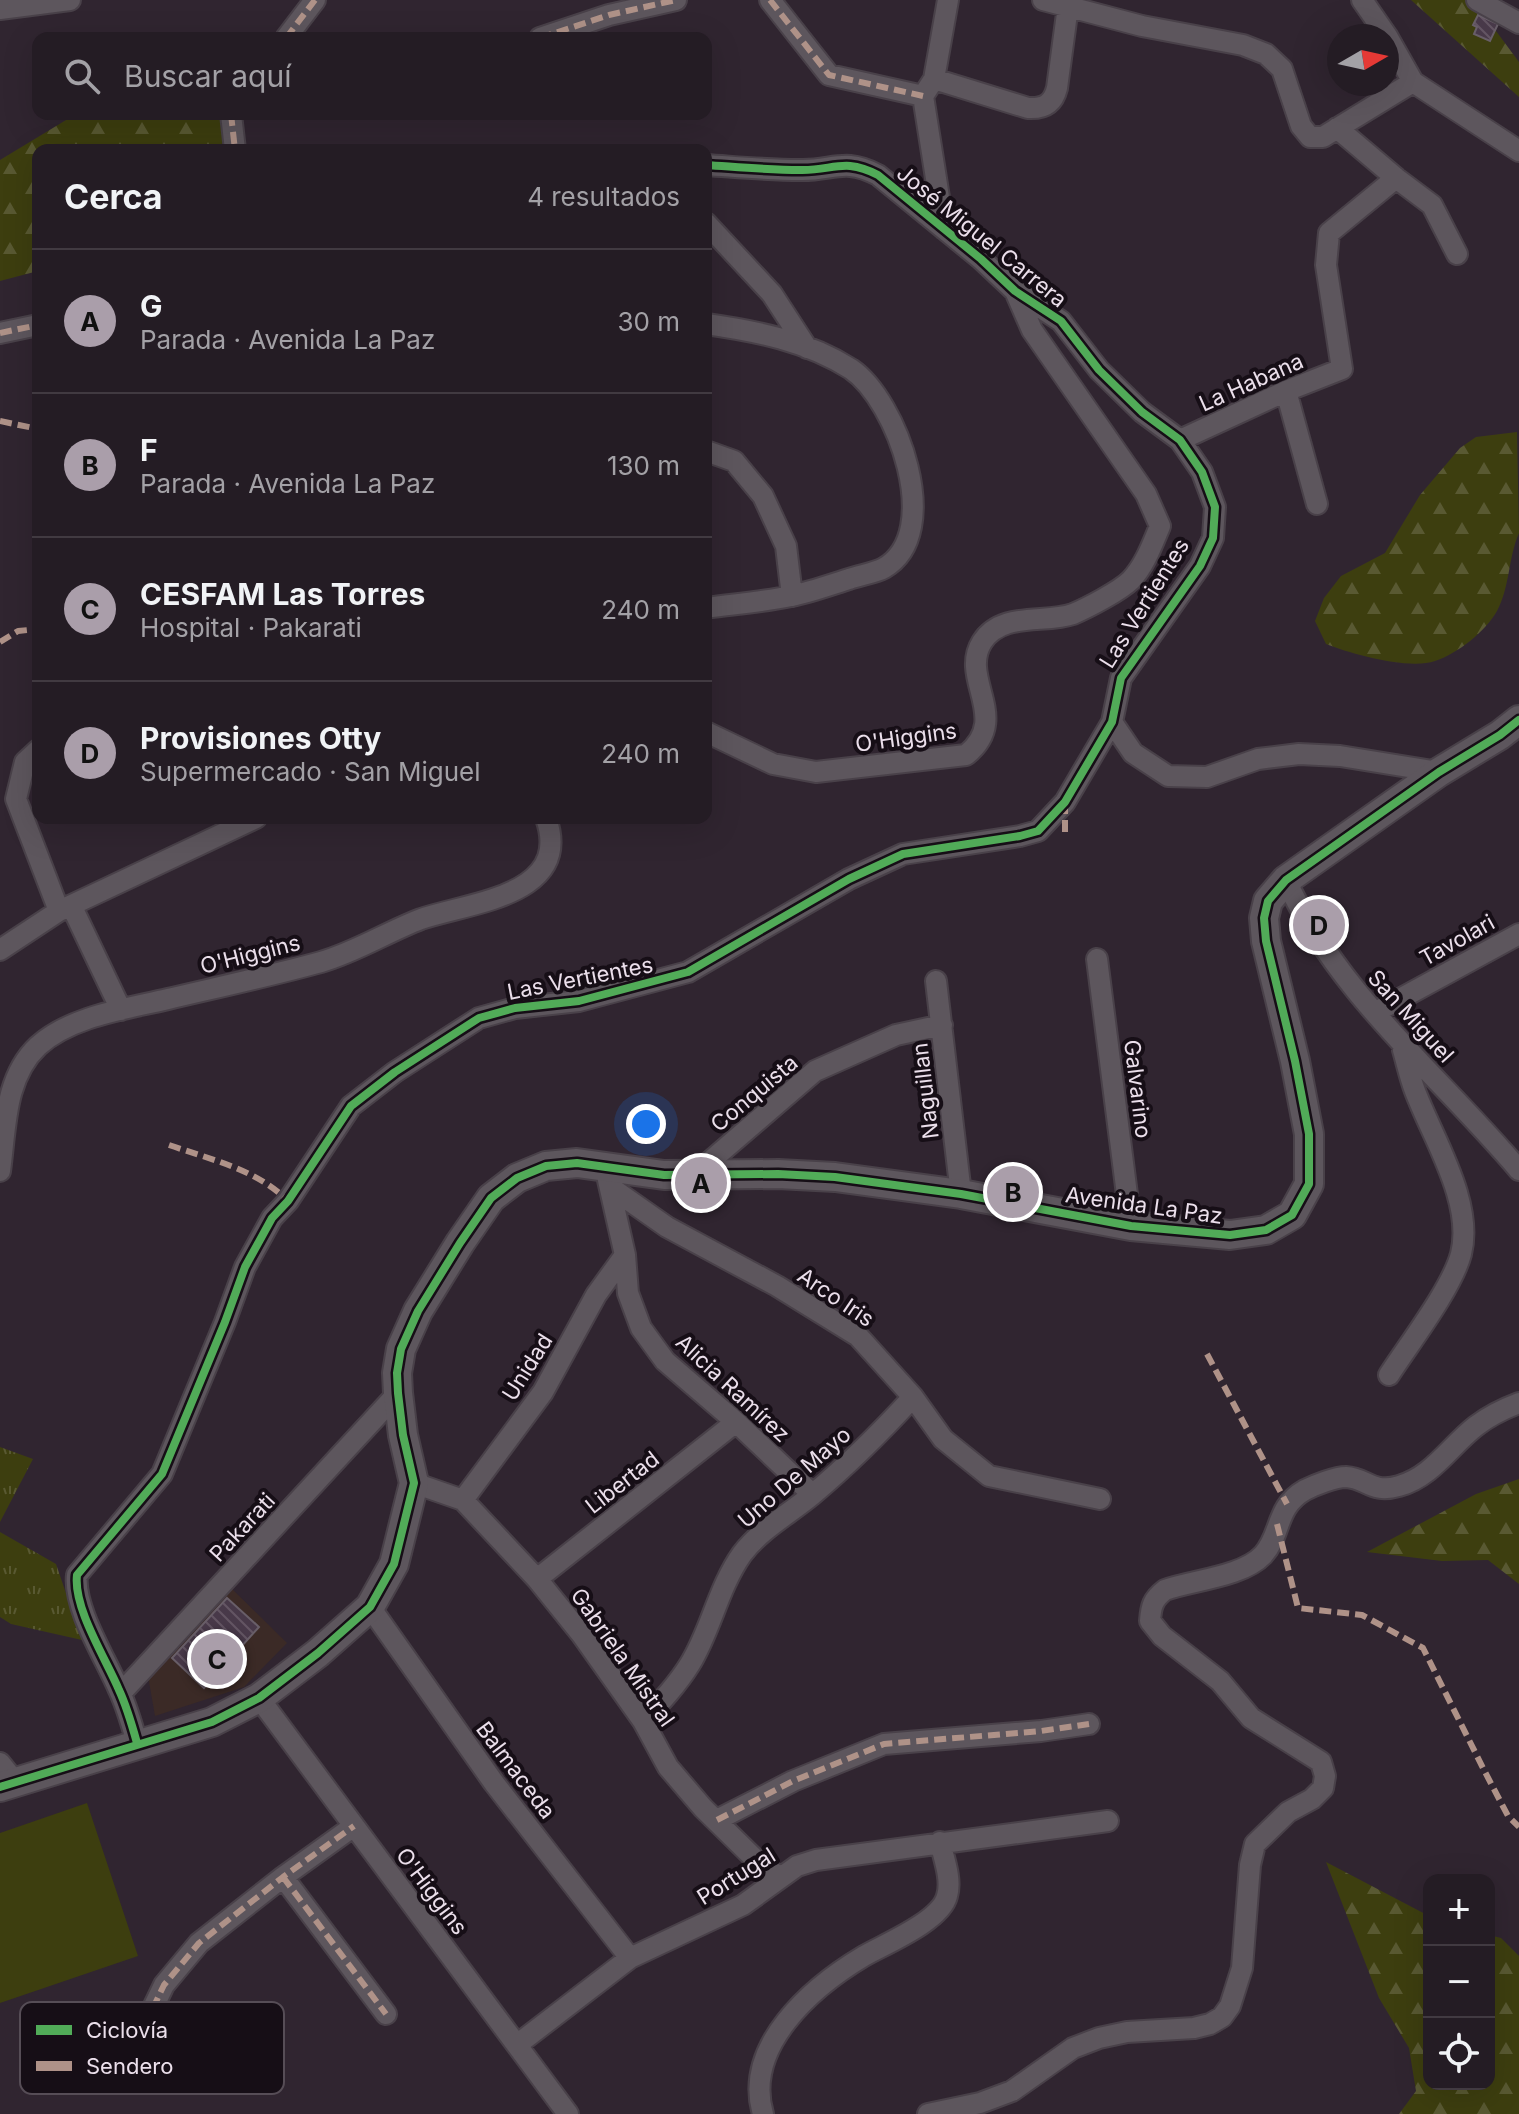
<!DOCTYPE html>
<html lang="es">
<head>
<meta charset="utf-8">
<style>
  :root { --surface:#241c24; --page:#302931; --text:#f1f3f6; --muted:#a3a1a6; --line:#413a41; --accent:#aa9eaa }
  body { margin:0; font-family:Inter,sans-serif; background:var(--page); color:var(--text) }
  .controls { position:absolute; right:24px; bottom:24px; display:grid; overflow:hidden; border-radius:16px; box-shadow:0 8px 32px #0002 }
  .controls button { width:72px; height:72px; display:grid; place-items:center; padding:0; border:0; border-bottom:2px solid var(--line); background:var(--surface); color:var(--text); font:40px sans-serif }
  .compass { position:absolute; left:1327px; top:24px; width:72px; height:72px; border-radius:50%; background:var(--surface); box-shadow:0 8px 32px #0002; rotate:81deg }
  .you { position:absolute; left:646px; top:1124px; width:28px; height:28px; margin:-20px; border:6px solid #fff; border-radius:50%; background:#1a73e8; box-shadow:0 0 0 12px #1a73e833 }
  .badge { display:grid; place-items:center; width:52px; height:52px; border-radius:50%; background:var(--accent); color:#111; font-size:26px; font-weight:700 }
  .pin { position:absolute; translate:-50% -50%; border:4px solid #fff; box-shadow:0 2px 8px #0006 }
  .list { margin:0; padding:0; list-style:none }
  h2 { display:flex; justify-content:space-between; align-items:center; height:104px; margin:0; padding:0 32px; font-size:34px }
  h2 small { font-size:26px; font-weight:400; color:var(--muted) }
  .list li { display:grid; grid-template-columns:52px 1fr auto; gap:24px; align-items:center; box-sizing:border-box; height:144px; padding:0 32px; border-top:2px solid var(--line) }
  .list b { display:block; font-size:30px; white-space:nowrap }
  .list p { margin:0; font-size:26px; white-space:nowrap; color:var(--muted) }
  .list em { font-size:26px; font-style:normal; color:var(--muted) }
  .icon { flex:none; width:44px; height:44px; fill:none; stroke:currentColor; stroke-width:2; stroke-linecap:round; stroke-linejoin:round }
  .map { position:relative; flex:none; width:1519px; height:2114px; overflow:hidden }
  .search { position:absolute; background:var(--surface); box-shadow:0 8px 32px #0002; left:32px; top:32px; width:680px; height:88px; display:flex; align-items:center; gap:20px; box-sizing:border-box; padding:0 28px; border-radius:16px; color:var(--muted); font-size:30px }
  .panel { position:absolute; background:var(--surface); box-shadow:0 8px 32px #0002; left:32px; top:144px; width:680px; height:680px; border-radius:16px }
  .map>svg:first-child { display:block }
</style>
</head>
<body>
<div class="map">
<svg width="1519" height="2114" viewBox="0 0 1519 2114">
  <defs>
    <pattern id="grass-tufts" width="24" height="20" patternUnits="userSpaceOnUse" patternTransform="scale(2)"><rect width="24" height="20" fill="#3d3e0f"/><path d="M3 7l-1-3M5 7V3M7 7l1-3M15 17l-1-3M17 17v-4M19 17l1-3" fill="none" stroke="#595932"/></pattern>
    <pattern id="forest-firs" width="22" height="20" patternUnits="userSpaceOnUse" patternTransform="scale(2)"><rect width="22" height="20" fill="#3d3e0f"/><path d="M5 1l3.5 6h-7zM16 11l3.5 6h-7z" fill="#595932"/></pattern>
    <pattern id="building-back-hatch" width="6" height="6" patternUnits="userSpaceOnUse" patternTransform="scale(2)"><rect width="6" height="6" fill="#483949"/><path d="M-1 5l2 2M0 0l6 6M5-1l2 2" fill="none" stroke="#635563"/></pattern>
  </defs>
  <rect width="100%" height="100%" fill="#302530"/>
  <path fill="#3b2a26" d="M230 1587 287 1643 244 1687 155 1716 148 1676Z"/>
  <path fill="url(#grass-tufts)" d="M0 1447 33 1459 0 1522Z
    M0 1532 56 1564 82 1640 11 1624 0 1617Z"/>
  <path fill="url(#forest-firs)" d="M1411 0H1473L1519 62V97Z
    M76 114H240L218 150H38V271L0 281V160Z
    M1517 432 1519 533C1508 558 1510 587 1497 611 1486 631 1457 654 1435 661 1409 670 1351 654 1326 644L1315 621 1324 598 1341 576 1385 553 1420 495 1460 448 1476 437Z
    M1519 1479V1584L1488 1560 1442 1561 1367 1552 1476 1494Z
    M1326 1862 1429 1916V2084H1489V1935L1501 1938 1519 1956V2114H1399L1416 2091 1409 2048 1379 1998Z"/>
  <path fill="#3d3e0f" d="M87 1803 138 1956 0 2003V1833Z"/>
  <path fill="url(#building-back-hatch)" stroke="#685e68" stroke-width="2" d="M1478 15 1498 24 1490 41 1474 34 1477 27 1473 25Z
    M227 1598 259 1627 204 1688 172 1658Z"/>
  <g fill="none" stroke-linecap="round" stroke-linejoin="round">
    <defs>
      <path id="street" d="M770 0 829 75 923 96
        M1043 0 1142 26 1243 45 1266 54 1282 69 1301 126 1310 137H1323L1413 82
        M1362 0 1387 36
        M1477 0 1519 23
        M0 9 70 0
        M1387 36 1413 82 1519 151
        M286 38 315 0
        M540 38 609 15 676 0
        M934 79 1028 108C1044 109 1053 104 1057 88L1068 6
        M231 114 235 150
        M1337 128 1396 178 1432 205 1457 254
        M706 223 772 294 807 348
        M944 229 923 96 934 79 948 0
        M706 324C756 331 807 341 851 369 897 400 945 533 884 568 875 573 860 575 849 579 830 585 811 592 791 596 763 602 734 604 706 608
        M0 333 38 325
        M1286 391 1317 504
        M1180 440 1286 391 1342 369 1326 265 1329 233 1396 178
        M706 451 734 461 763 496 786 546 792 596
        M1112 722 1133 753 1168 776 1207 777 1258 759 1299 754 1340 756 1439 772
        M706 732 773 764 816 772 966 755C1012 718 959 679 982 642 1002 611 1045 624 1073 614 1087 608 1120 591 1131 580 1145 565 1152 545 1160 526L1146 494 1032 330 1015 291
        M38 750 25 762 16 799 59 911
        M1286 880C1338 995 1439 1075 1519 1170
        M72 907 121 1010
        M0 950 59 911 256 818
        M1097 959 1131 1226
        M936 981 961 1194
        M1376 1012 1519 934
        M0 1171C6 1128 4 1078 38 1046 71 1016 126 1009 168 999 219 987 270 976 321 962 356 952 387 932 421 919 471 902 573 896 546 818
        M693 1176 815 1071 896 1035 942 1025
        M608 1180 625 1255 628 1293 641 1328 665 1361 736 1422 812 1494
        M610 1187 667 1227 777 1286 858 1336 913 1397 943 1439 989 1476 1100 1499
        M1389 1375C1409 1344 1452 1288 1461 1254 1474 1202 1433 1139 1415 1091 1410 1078 1407 1064 1403 1050
        M414 1483 463 1500 537 1579 582 1635 643 1721 668 1767 703 1808 759 1863 780 1877
        M463 1500 543 1392 596 1295 625 1255
        M537 1579 736 1422
        M370 1607 494 1783 630 1958
        M121 1693 398 1393
        M259 1698 568 2114
        M643 1721C660 1703 677 1685 690 1664 711 1630 718 1588 742 1554 760 1530 789 1514 812 1495 848 1465 881 1432 913 1397
        M137 1743C132 1725 127 1707 119 1690 106 1659 73 1608 77 1575L162 1474 225 1322 245 1267 272 1218 288 1201 351 1106 395 1072 479 1018 515 1008 579 1001 688 972 849 879 903 854 1020 836 1038 831 1065 802 1112 722 1121 678 1200 566 1213 538 1215 507 1202 472 1180 440 1142 412 1099 370 1061 321 1015 291 981 259 878 175C844 157 833 171 800 170 768 170 737 167 706 165
        M0 1763 16 1783
        M717 1820 793 1781 884 1744 1041 1731 1089 1724
        M283 1877 386 2014
        M147 2044 152 2010 164 1985 199 1943 283 1877 354 1826
        M518 2044 630 1958 743 1905 797 1866 816 1860 1108 1821
        M763 2114C743 2046 812 1987 864 1956 885 1944 941 1921 947 1896 952 1880 944 1859 940 1842
        M928 2114 980 2103 1012 2091 1073 2048 1099 2038 1127 2032 1194 2028 1210 2024 1222 2017 1230 2006 1242 1968 1250 1865 1255 1844 1288 1812 1312 1799 1323 1788 1325 1776 1321 1762 1251 1718 1220 1681 1162 1636 1150 1621C1151 1606 1153 1599 1165 1590 1193 1580 1242 1577 1263 1555 1282 1534 1275 1507 1305 1490 1315 1485 1335 1477 1346 1477 1367 1478 1371 1494 1399 1486 1432 1477 1450 1446 1476 1426 1489 1416 1503 1409 1519 1403"/>
      <path id="secondary" d="M0 1787 212 1722 259 1698 318 1653 370 1607 394 1564 414 1483 403 1435 398 1393 397 1373 401 1349 418 1311 460 1243 491 1198 517 1178 546 1166 577 1163 664 1175 778 1174 835 1177 961 1194 1131 1226 1230 1235 1266 1230 1292 1215 1309 1184V1134L1295 1061 1266 941 1264 918 1268 901 1286 880 1439 772 1500 735 1519 720"/>
    </defs>
    <use href="#street" stroke="#494149" stroke-width="24"/>
    <use href="#secondary" stroke="#494149" stroke-width="32"/>
    <use href="#street" stroke="#5d565d" stroke-width="20"/>
    <use href="#secondary" stroke="#5d565d" stroke-width="28"/>
    <path stroke="#af9288" stroke-width="6" stroke-dasharray="12 6" stroke-linecap="butt" d="M770 0 829 75 923 96
      M286 38 315 0
      M540 38 609 15 676 0
      M231 114 235 150
      M0 333 38 325
      M0 421 38 429
      M0 642 18 631 38 629
      M1065 832V802
      M169 1145C212 1160 256 1169 288 1201
      M1207 1354 1287 1504
      M1277 1524 1298 1608 1362 1615 1423 1648 1484 1770 1508 1816 1519 1827
      M717 1820 793 1781 884 1744 1041 1731 1089 1724
      M283 1877 386 2014
      M147 2044 152 2010 164 1985 199 1943 283 1877 354 1826"/>
    <defs>
      <path id="cycleway" d="M137 1743C132 1725 127 1707 119 1690 106 1659 73 1608 77 1575L162 1474 225 1322 245 1267 272 1218 288 1201 351 1106 395 1072 479 1018 515 1008 579 1001 688 972 849 879 903 854 1020 836 1038 831 1065 802 1112 722 1121 678 1200 566 1213 538 1215 507 1202 472 1180 440 1142 412 1099 370 1061 321 1015 291 981 259 878 175C844 157 833 171 800 170 768 170 737 167 706 165
        M0 1787 212 1722 259 1698 318 1653 370 1607 394 1564 414 1483 403 1435 398 1393 397 1373 401 1349 418 1311 460 1243 491 1198 517 1178 546 1166 577 1163 664 1175 778 1174 835 1177 961 1194 1131 1226 1230 1235 1266 1230 1292 1215 1309 1184V1134L1295 1061 1266 941 1264 918 1268 901 1286 880 1439 772 1500 735 1519 720"/>
    </defs>
    <use href="#cycleway" stroke="#160e16" stroke-width="13"/>
    <use href="#cycleway" stroke="#51ab58" stroke-width="8"/>
  </g>
  <g text-anchor="middle" dominant-baseline="central" stroke-width="8" stroke-linejoin="round" paint-order="stroke">
    <g font-size="22" fill="#ebdfeb" stroke="#160e16">
      <text transform="translate(982 236) rotate(39)">José Miguel Carrera</text>
      <text transform="translate(1251 382) rotate(-24)">La Habana</text>
      <text transform="translate(1144 603) rotate(-58)">Las Vertientes</text>
      <text transform="translate(906 737) rotate(-8)">O'Higgins</text>
      <text transform="translate(1457 940) rotate(-29)">Tavolari</text>
      <text transform="translate(250 954) rotate(-14)">O'Higgins</text>
      <text transform="translate(580 978) rotate(-11)">Las Vertientes</text>
      <text transform="translate(1411 1016) rotate(48)">San Miguel</text>
      <text transform="translate(1138 1089) rotate(83)">Galvarino</text>
      <text transform="translate(925 1091) rotate(-97)">Naguillan</text>
      <text transform="translate(754 1093) rotate(-40)">Conquista</text>
      <text transform="translate(1144 1205) rotate(8)">Avenida La Paz</text>
      <text transform="translate(836 1297) rotate(34)">Arco Iris</text>
      <text transform="translate(527 1367) rotate(-58)">Unidad</text>
      <text transform="translate(733 1388) rotate(43)">Alicia Ramírez</text>
      <text transform="translate(794 1477) rotate(-41)">Uno De Mayo</text>
      <text transform="translate(622 1482) rotate(-38)">Libertad</text>
      <text transform="translate(242 1527) rotate(-47)">Pakarati</text>
      <text transform="translate(623 1657) rotate(55)">Gabriela Mistral</text>
      <text transform="translate(516 1770) rotate(53)">Balmaceda</text>
      <text transform="translate(736 1876) rotate(-32)">Portugal</text>
      <text transform="translate(432 1891) rotate(53)">O'Higgins</text>
    </g>
  </g>
  <rect x="20" y="2002" width="264" height="92" rx="12" fill="#160e16" stroke="#564d56" stroke-width="2"/>
  <rect x="36" y="2025" width="36" height="10" fill="#51ab58"/>
  <rect x="36" y="2061" width="36" height="10" fill="#af9288"/>
  <g font-size="22" fill="#ebdfeb">
    <text x="86" y="2038">Ciclovía</text>
    <text x="86" y="2074">Sendero</text>
  </g>
</svg>
<div class="controls">
<button>+</button>
<button>−</button>
<button><svg class="icon" aria-label="locate" viewBox="0 0 24 24"><circle cx="12" cy="12" r="6"/><path d="M12 2v4M12 18v4M2 12h4M18 12h4"/></svg></button>
</div>
<svg class="compass" viewBox="-18 -18 36 36"><path d="M0-13l5 13h-10z" fill="#e53935"/><path d="M0 13l5-13h-10z" fill="#a3a1a6"/></svg>
<div class="you"></div>
<div class="pin badge" style="left:701px;top:1183px">A</div>
<div class="pin badge" style="left:1013px;top:1192px">B</div>
<div class="pin badge" style="left:217px;top:1659px">C</div>
<div class="pin badge" style="left:1319px;top:925px">D</div>
<div class="search"><svg class="icon" aria-label="search" viewBox="0 0 24 24"><circle cx="10" cy="10" r="6"/><path d="M15 15l6 6"/></svg>Buscar aquí</div>
<section class="panel">
<h2>Cerca<small>4 resultados</small></h2>
<ul class="list">
<li><span class="badge">A</span><div><b>G</b><p>Parada · Avenida La Paz</p></div><em>30 m</em></li>
<li><span class="badge">B</span><div><b>F</b><p>Parada · Avenida La Paz</p></div><em>130 m</em></li>
<li><span class="badge">C</span><div><b>CESFAM Las Torres</b><p>Hospital · Pakarati</p></div><em>240 m</em></li>
<li><span class="badge">D</span><div><b>Provisiones Otty</b><p>Supermercado · San Miguel</p></div><em>240 m</em></li>
</ul>
</section>
</div>
</body>
</html>
